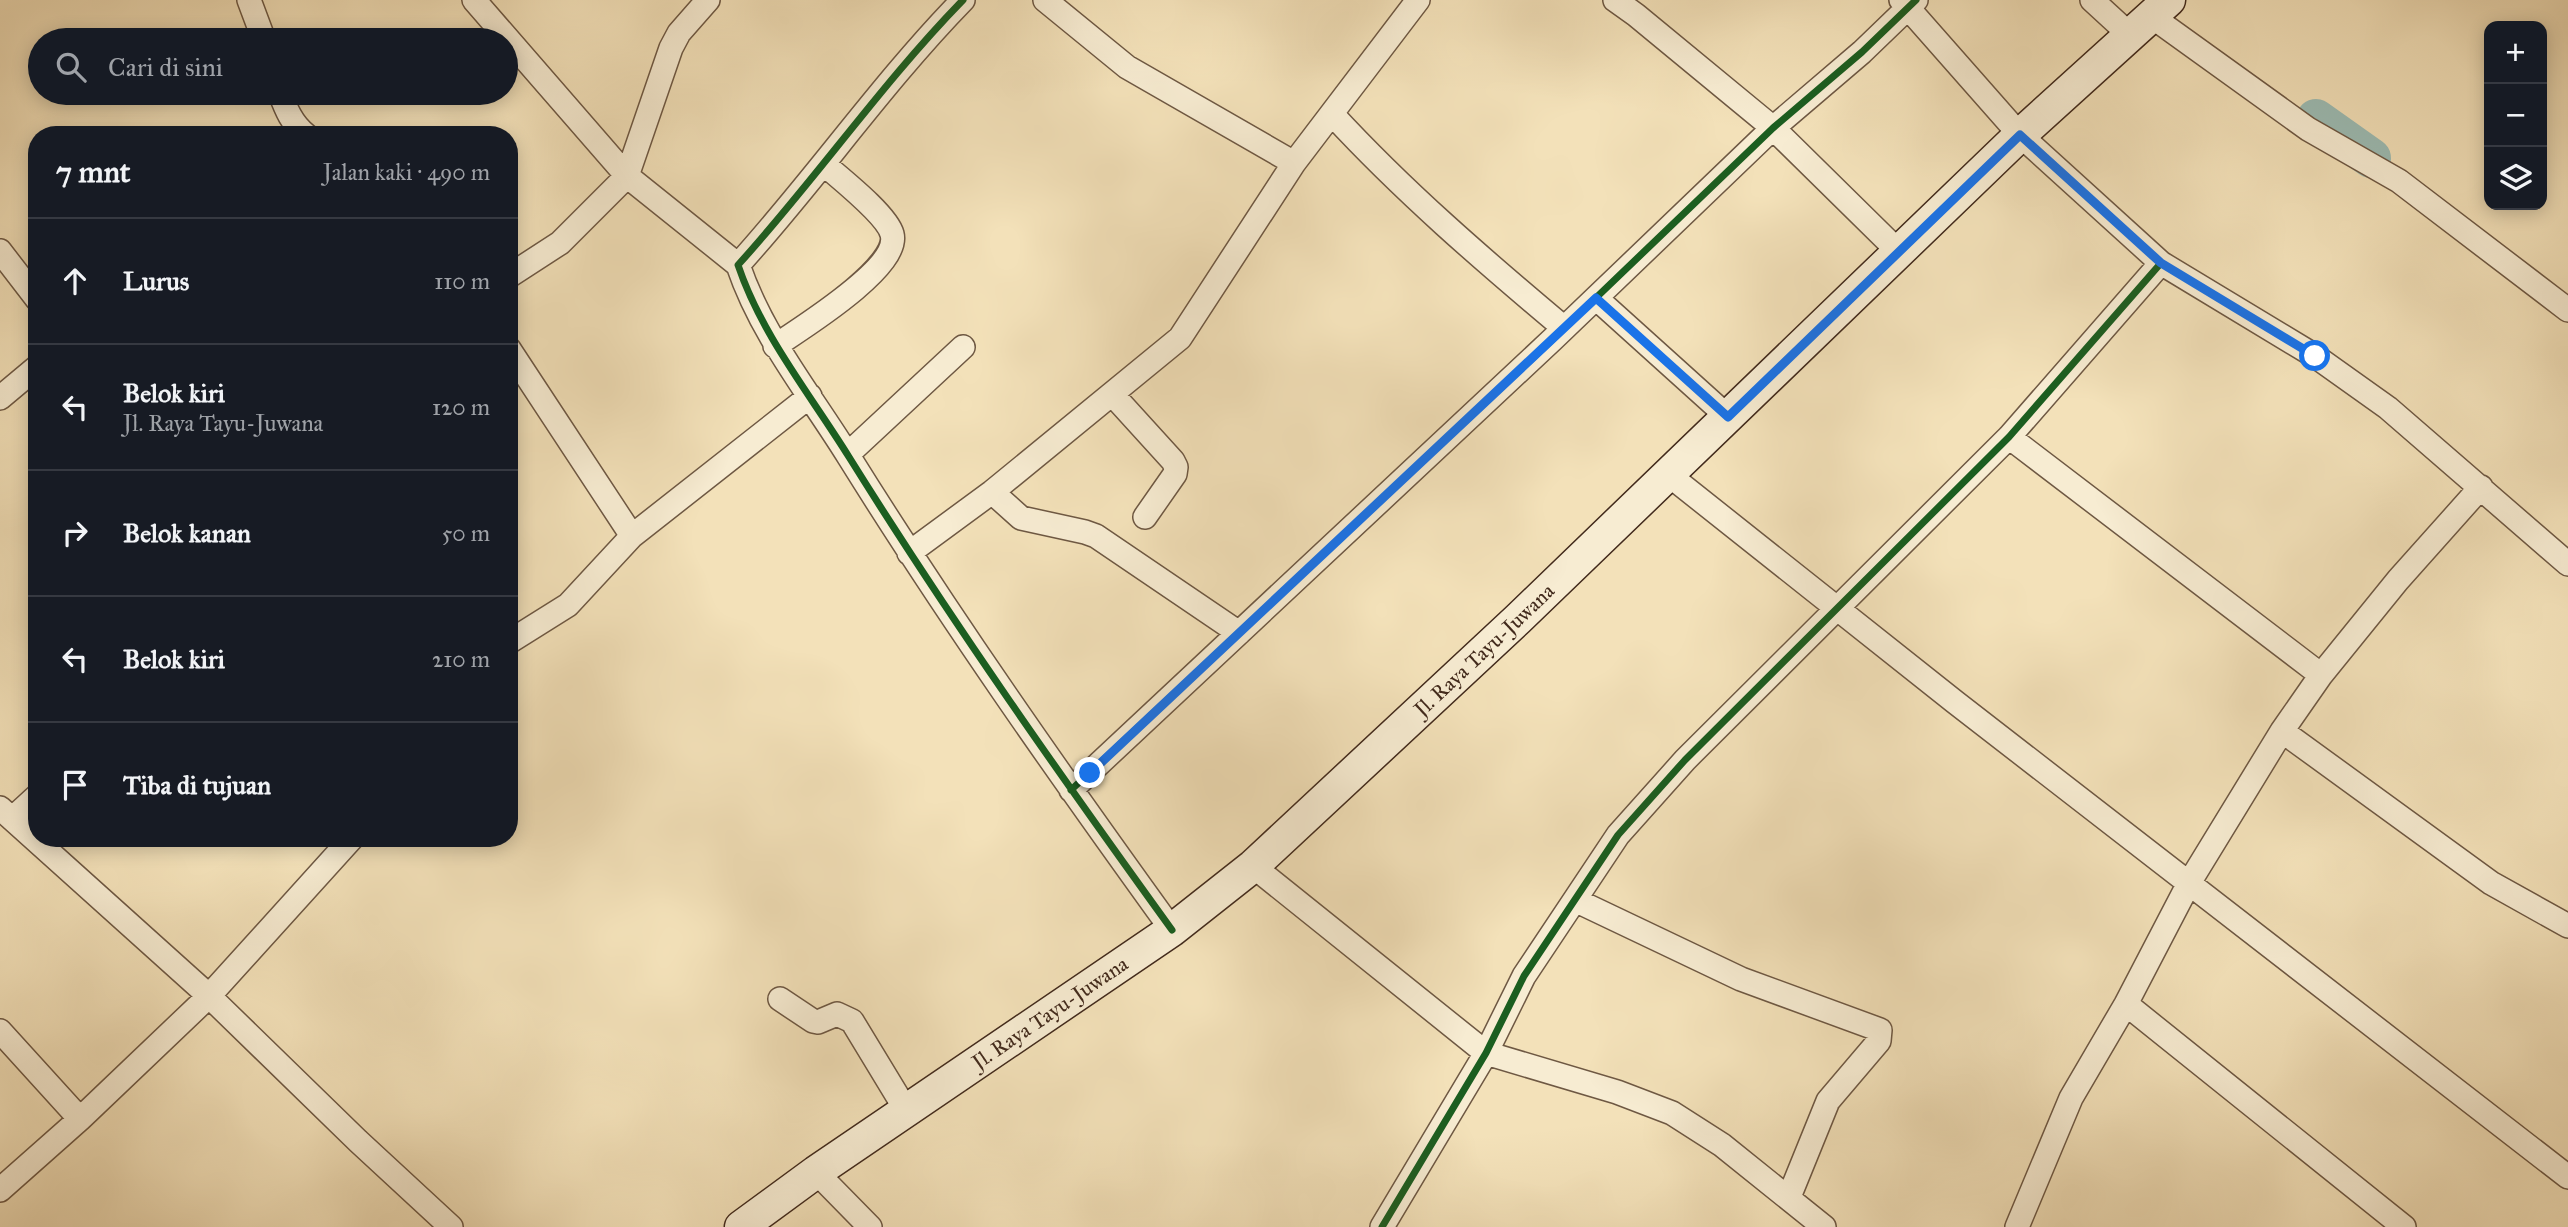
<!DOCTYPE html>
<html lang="id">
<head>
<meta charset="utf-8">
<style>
  :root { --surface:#171b24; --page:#242831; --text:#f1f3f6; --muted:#9ea1a6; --line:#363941 }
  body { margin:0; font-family:"IM FELL Great Primer",serif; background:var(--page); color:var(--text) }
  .controls { position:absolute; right:21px; top:21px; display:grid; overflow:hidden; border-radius:14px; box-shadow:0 4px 18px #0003 }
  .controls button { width:63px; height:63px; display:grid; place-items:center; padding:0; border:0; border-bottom:2px solid var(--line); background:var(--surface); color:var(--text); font:35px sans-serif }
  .stop { position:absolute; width:21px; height:21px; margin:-16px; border:5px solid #1a73e8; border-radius:50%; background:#fff }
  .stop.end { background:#1a73e8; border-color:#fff; box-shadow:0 2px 7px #0008 }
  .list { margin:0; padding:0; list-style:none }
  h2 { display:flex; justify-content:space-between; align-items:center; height:91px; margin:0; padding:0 28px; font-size:30px }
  h2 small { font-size:23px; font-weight:400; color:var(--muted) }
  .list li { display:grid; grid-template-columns:46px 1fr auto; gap:21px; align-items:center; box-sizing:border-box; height:126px; padding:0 28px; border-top:2px solid var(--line) }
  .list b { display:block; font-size:26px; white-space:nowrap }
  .list p { margin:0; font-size:23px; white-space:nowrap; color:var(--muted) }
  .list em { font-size:23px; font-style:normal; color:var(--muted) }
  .icon { flex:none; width:38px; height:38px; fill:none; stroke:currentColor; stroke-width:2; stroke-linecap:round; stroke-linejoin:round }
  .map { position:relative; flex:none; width:2568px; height:1227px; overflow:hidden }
  .search { position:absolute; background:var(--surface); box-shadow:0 4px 18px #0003; left:28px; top:28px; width:490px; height:77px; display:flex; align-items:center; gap:18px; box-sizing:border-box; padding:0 24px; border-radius:38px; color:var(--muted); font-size:26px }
  .panel { position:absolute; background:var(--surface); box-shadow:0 4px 18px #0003; left:28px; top:126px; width:490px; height:721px; border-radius:28px }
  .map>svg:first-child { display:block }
</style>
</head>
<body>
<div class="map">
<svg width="2568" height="1227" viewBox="0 0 2568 1227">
  <rect width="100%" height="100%" fill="#f3e1b9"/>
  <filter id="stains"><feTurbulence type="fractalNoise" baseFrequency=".00286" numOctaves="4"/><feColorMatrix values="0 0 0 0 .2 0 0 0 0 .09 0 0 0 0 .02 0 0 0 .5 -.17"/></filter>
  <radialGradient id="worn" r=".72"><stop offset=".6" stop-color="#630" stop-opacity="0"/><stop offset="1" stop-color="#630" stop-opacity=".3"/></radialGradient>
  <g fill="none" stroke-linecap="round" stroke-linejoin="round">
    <path stroke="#9cbcb4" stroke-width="40" d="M2316 119 2371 158"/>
    <defs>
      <path id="minor" d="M249 0 264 40
        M474 0 627 176 738 265
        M963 0C882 83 816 179 738 265 762 336 810 394 849 457 950 619 1060 775 1172 930
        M1045 0 1127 67 1294 163
        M1615 0 1636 15 1773 128 1899 252
        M1901 0 2020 135 2161 263 2315 356 2388 408 2568 564
        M2092 0 2129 34
        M2151 16 2308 129 2399 181 2568 310
        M280 93C286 109 292 124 306 135
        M1332 114C1404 192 1483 260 1564 328
        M0 251 37 299
        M509 276 560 243 627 176 671 48 679 33 708 0
        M1596 298 1728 417
        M775 346C800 329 901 267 892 234 887 215 841 179 825 165
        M509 349 632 536
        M1113 395 1173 461 1176 467 1175 474 1145 517
        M0 398 37 367
        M2009 437 2321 675
        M848 454 963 347
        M1669 475 1955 702 2568 1177
        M992 492 1021 518 1085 532 1096 536 1239 633
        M909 553 992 492 1180 338 1294 163 1418 0
        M509 642 568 605 632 536 810 396
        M2282 731 2491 883 2568 926
        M1071 790 1553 339 1773 128 1862 52 1916 0
        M0 808 209 996 358 1141 451 1227
        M12 819 37 796
        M1253 866 1486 1053 1617 1092 1672 1113 1722 1145 1824 1227
        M1575 900 1741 979 1880 1030 1879 1041 1828 1101 1789 1197
        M780 999 813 1021 818 1022 837 1014 852 1021 906 1110
        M2126 1004 2404 1227
        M0 1031 80 1119
        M816 1172 870 1227
        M0 1190 80 1119 209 996 352 838
        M1382 1227 1486 1053 1524 976 1618 835 1685 760 2009 437 2161 263
        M2017 1227 2071 1098 2126 1004 2189 883 2282 731 2321 675 2398 580 2481 487"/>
      <g id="secondary">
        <path id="s1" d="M741 1227 816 1172 1172 930 1253 866 1518 619 2020 135 2169 0"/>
      </g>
    </defs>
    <use href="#minor" stroke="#6e5843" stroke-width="26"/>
    <use href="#secondary" stroke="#422a1c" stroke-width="35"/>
    <use href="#minor" stroke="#f7ecd2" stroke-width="23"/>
    <use href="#secondary" stroke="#f7ecd2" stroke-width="32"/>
    <defs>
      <path id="cycleway" d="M963 0C882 83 816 179 738 265 762 336 810 394 849 457 950 619 1060 775 1172 930
        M1071 790 1553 339 1773 128 1862 52 1916 0
        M1382 1227 1486 1053 1524 976 1618 835 1685 760 2009 437 2161 263"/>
    </defs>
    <use href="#cycleway" stroke="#f7ecd2" stroke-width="11"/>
    <use href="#cycleway" stroke="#1b5e20" stroke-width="7"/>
  </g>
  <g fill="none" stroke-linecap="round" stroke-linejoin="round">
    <path stroke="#1a73e8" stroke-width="9" d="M1090 773 1596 298 1728 417 2020 135 2161 263 2315 356"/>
  </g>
  <g text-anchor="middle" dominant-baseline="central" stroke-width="5" stroke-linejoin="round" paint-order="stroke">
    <g font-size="21" fill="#422a1c" stroke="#f7ecd2">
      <text stroke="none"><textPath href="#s1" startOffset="943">Jl. Raya Tayu-Juwana</textPath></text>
      <text stroke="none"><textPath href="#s1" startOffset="376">Jl. Raya Tayu-Juwana</textPath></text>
    </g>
  </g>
  <rect width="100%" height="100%" filter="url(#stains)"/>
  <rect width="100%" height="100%" fill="url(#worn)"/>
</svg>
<div class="controls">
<button>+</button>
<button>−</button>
<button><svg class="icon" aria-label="layers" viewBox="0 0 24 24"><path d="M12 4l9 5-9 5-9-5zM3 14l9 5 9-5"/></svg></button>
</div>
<div class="stop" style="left:2315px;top:356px"></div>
<div class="stop end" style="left:1090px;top:773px"></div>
<div class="search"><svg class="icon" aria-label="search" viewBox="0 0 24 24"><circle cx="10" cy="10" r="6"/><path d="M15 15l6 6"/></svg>Cari di sini</div>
<section class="panel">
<h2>7 mnt<small>Jalan kaki · 490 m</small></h2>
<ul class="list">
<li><svg class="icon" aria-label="ahead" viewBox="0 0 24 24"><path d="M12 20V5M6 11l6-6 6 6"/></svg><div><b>Lurus</b></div><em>110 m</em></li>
<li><svg class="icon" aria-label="left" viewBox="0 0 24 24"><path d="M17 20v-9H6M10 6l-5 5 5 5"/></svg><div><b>Belok kiri</b><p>Jl. Raya Tayu-Juwana</p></div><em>120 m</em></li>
<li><svg class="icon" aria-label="right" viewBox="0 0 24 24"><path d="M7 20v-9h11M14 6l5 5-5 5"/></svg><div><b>Belok kanan</b></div><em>50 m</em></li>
<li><svg class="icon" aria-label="left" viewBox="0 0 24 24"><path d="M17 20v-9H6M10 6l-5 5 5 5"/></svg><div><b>Belok kiri</b></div><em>210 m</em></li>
<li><svg class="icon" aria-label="arrive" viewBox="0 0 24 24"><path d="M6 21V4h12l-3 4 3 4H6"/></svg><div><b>Tiba di tujuan</b></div></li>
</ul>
</section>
</div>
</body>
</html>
